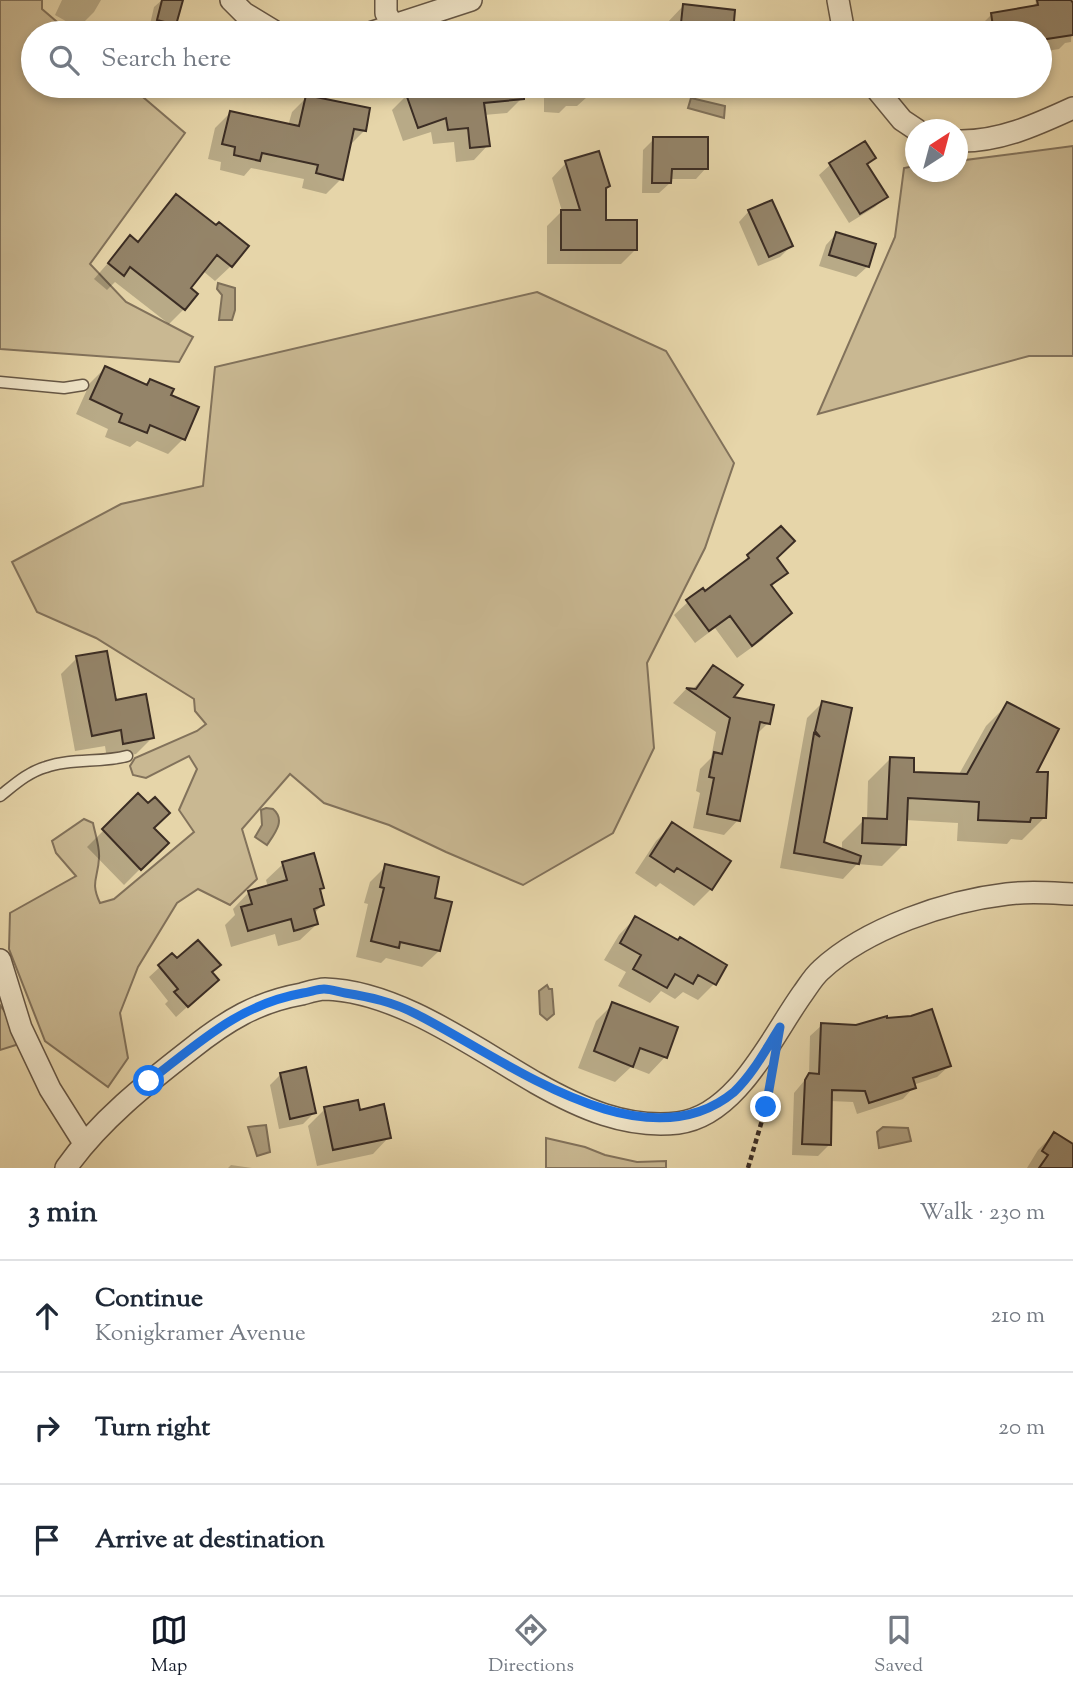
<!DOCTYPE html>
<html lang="en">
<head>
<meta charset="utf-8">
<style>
  :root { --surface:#fff; --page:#f6f6f7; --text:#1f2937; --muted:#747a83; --line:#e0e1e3; --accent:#111827 }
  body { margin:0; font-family:"Sorts Mill Goudy",serif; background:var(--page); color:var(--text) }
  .compass { position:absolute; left:905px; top:119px; width:63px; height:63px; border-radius:50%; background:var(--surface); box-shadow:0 4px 10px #0003; rotate:36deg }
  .stop { position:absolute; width:21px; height:21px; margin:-16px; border:5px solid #1a73e8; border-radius:50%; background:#fff }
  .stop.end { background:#1a73e8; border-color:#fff; box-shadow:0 2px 7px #0008 }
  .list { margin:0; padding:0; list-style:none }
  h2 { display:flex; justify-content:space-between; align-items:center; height:91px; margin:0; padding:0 28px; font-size:30px }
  h2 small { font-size:23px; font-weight:400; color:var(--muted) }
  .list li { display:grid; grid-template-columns:46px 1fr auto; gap:21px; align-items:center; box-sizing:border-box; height:112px; padding:0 28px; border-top:2px solid var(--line) }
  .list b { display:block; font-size:26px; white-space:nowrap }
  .list p { margin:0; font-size:23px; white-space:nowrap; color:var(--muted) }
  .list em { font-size:23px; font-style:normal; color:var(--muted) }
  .icon { flex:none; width:38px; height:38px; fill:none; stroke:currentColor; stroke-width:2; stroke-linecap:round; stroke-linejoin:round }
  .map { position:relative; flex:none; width:1073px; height:1168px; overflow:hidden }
  .search { position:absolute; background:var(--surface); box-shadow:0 4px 10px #0003; left:21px; right:21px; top:21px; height:77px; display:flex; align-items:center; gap:18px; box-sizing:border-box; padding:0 24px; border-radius:38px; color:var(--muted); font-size:26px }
  .sheet { height:427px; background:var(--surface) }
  nav { display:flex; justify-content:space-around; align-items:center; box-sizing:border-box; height:98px; border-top:2px solid var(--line); background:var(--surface); font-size:19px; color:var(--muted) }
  nav a { display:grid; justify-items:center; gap:4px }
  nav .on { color:var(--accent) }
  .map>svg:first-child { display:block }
</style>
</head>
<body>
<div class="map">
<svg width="1073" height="1168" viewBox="0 0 1073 1168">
  <rect width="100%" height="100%" fill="#e6d5a9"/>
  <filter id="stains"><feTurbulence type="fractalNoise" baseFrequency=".00286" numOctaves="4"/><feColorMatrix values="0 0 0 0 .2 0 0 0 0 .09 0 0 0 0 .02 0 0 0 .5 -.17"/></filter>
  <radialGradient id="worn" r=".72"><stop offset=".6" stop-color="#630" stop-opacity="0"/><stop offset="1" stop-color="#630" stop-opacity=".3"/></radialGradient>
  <path fill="#c9b892" stroke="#82725b" stroke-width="2" d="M0 0H42V9L70 33H33V86H130L185 133 90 264 126 302 193 337 179 362 0 349Z
    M1073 146V356H1029L818 414 895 237 904 168 915 166 916 172H958V161Z
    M537 292 666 351 734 463 705 548 647 663 654 748 613 833 523 885 446 852 389 825 324 803 290 774 242 829 257 879 230 905 198 889 177 903 138 967 120 1013 128 1058 108 1087 45 1041 9 949 10 913 76 876 56 853 52 841 84 819 93 823C95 834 100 847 99 858 98 879 90 882 100 903L114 899 194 832 179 810 197 769 189 756 146 778 133 775 130 766 135 758 197 731 206 724 195 711 194 699 96 638 37 612 12 562 121 504 203 486 215 367Z
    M0 1005 10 1019 19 1044 0 1050Z
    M546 1138 585 1147 605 1155 637 1162 666 1161V1168H546Z"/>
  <path fill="#ac9c7c" stroke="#7f7059" stroke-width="2" d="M691 98 725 106 724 118 688 108Z
    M218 283 235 288V310L232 320H219L222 295 217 289Z
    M266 808 273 809C286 820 275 833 267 845L255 837 262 825 261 810Z
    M547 985 549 989H552L554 1014 547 1020 540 1014 539 991Z
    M266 1125 270 1152 257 1156 248 1127Z
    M883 1127 908 1128 911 1141 879 1148 877 1132Z"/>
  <path fill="#0003" d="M62 0H101L94 12 78 28 55 15Z
    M162 0 181 2 172 33H148L154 7Z
    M1035 0H1069L1073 5 1071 42 1065 43 1059 49 1040 52V33H978L977 29 992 14 1031 8 1036 3Z
    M683 6 733 12 731 33H666L667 23Z
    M153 86H191L183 94Z
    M406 86H520L521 99 507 113 484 115 488 145 474 160 456 162 454 142 433 144 431 132 403 141 392 110 407 95Z
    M544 86H627L616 97H587L577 106H566L559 113 544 112Z
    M307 97 364 131 349 146 341 179 326 194 302 188 304 179 251 168 244 176 220 170 221 162 208 159 215 128 230 113 288 126 292 112Z
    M654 139 706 168 696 179H670V183L659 193H642L643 150Z
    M874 158 866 165 886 196 875 207 849 223 819 175 830 165Z
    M566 163 608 186 604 190V222L636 249 621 264H547V226L562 211 552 178Z
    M176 196 231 266 215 281 203 271 188 289 184 309 169 324 115 282 107 290 94 279 130 238 136 243Z
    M749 211 791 246 780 257 758 266 739 222Z
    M836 234 874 245 867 267 856 277 819 266 826 245Z
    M105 368 146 386 150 381 169 395 183 439 168 454 137 441 130 447 105 437 108 429 76 414 90 383Z
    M781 528 775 559 785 573 771 587 790 613 762 640 737 658 715 628 695 643 674 615 688 602 705 593 734 570Z
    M77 658 115 702 153 737 136 754 107 759 105 746 75 751 61 674Z
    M713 667 732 698 768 723 756 735 738 820 724 835 693 828 700 793 696 791 700 769 711 758 716 732 673 703 686 689 692 690Z
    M822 703V843L842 851V842L864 820H867L868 781 890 759 912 773 958 776 986 726 1008 704 1035 774 1044 818 1022 840 1011 839 1007 844 957 841 958 823 905 820 904 844 882 866 857 864 843 879 780 868 807 718Z
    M138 796 152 829 166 843 124 885 87 847Z
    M672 825 729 861 711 889 694 906 660 883 656 887 635 873 656 841Z
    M283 864 322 887 318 891 322 905 314 914 317 924 300 940 278 946 275 934 231 947 225 925 235 915 233 909 249 892 268 887 266 880Z
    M386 866 432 899 439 951 422 967 386 958 381 963 356 957 368 904 364 903 370 882Z
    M635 918 714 984 698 1000 683 992 675 999 661 991 650 1003 618 986 626 972 604 960 619 935Z
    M172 956 176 961 211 973 206 990 176 1017 165 1004 168 1001 149 977Z
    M613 1004 676 1028 665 1057 649 1074 631 1067 615 1082 578 1068 596 1021Z
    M822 1025 949 1066 937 1077 913 1085 914 1087 903 1099 857 1114 853 1102 830 1101 829 1145 818 1156 792 1155 794 1093 809 1075 810 1036Z
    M281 1074 314 1113 303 1124 279 1129 270 1085Z
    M325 1109 358 1112 389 1137 373 1154 317 1166 308 1126Z
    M1054 1134 1073 1146V1168H1027L1038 1150Z
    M231 1165 252 1168H228Z"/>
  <path fill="#948469" stroke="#3b2d24" stroke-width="2" d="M162 0H183L176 25 157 20Z
    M1037 0H1071L1073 3V35L1040 40V33H994L991 13 1038 5Z
    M683 4 735 10 733 33H680Z
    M436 86H524V99L484 103 490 146 470 148 468 128 448 130 446 118 418 128 406 94Z
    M306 95 370 108 366 131 354 129 343 180 316 173 318 165 262 153 260 161 234 155 235 147 222 144 230 111 299 126Z
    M653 137H708V169H672L671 183H652Z
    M865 141 876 158 867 164 888 197 860 214 829 163Z
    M599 151 610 186 606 188V220H637V250H561V210H580L565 161Z
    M176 194 216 225 219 222 249 246 232 267 217 255 191 288 198 294 185 310 130 267 124 276 108 263 130 235 138 242Z
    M772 200 793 246 769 257 748 210Z
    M836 232 876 244 869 267 829 255Z
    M105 366 147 385 150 379 174 389 171 395 199 407 185 440 150 425 147 433 119 422 122 414 90 399Z
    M781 526 795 541 777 558 788 573 771 585 792 613 752 646 730 616 709 631 686 600 703 588 705 591 749 558 747 555Z
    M107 651 116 700 146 694 154 738 123 744 121 730 92 736 76 656Z
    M713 665 743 685 734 697 774 705 770 724 760 722 740 821 707 814 714 778 709 777 714 752 722 754 730 718 686 688 696 689Z
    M822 701 852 708 824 842 861 856 859 864 794 853 814 733 820 737 815 731Z
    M1007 702 1059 729 1037 772H1048L1046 818H1031L1030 822 978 820 979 802 908 798 906 845 862 843 863 818 887 819 890 757 914 758V772L967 774Z
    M138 793 148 803 155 797 170 813 154 828 169 843 141 870 102 829Z
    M672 822 731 861 712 890 677 868 674 872 650 856Z
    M314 853 324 888 320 889 324 905 314 909 318 924 294 931 291 919 248 931 241 907 252 904 248 891 287 880 282 862Z
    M385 864 439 877 435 898 452 902 440 951 400 942 399 948 371 941 384 888 380 887Z
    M635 916 678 940 680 937 727 965 716 985 698 975 693 984 675 974 667 988 633 969 641 955 620 943Z
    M198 940 221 965 212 972 219 980 188 1007 174 992 178 989 158 965 172 953 177 958Z
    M612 1002 678 1027 667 1058 640 1048 633 1067 594 1051Z
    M932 1009 951 1066 913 1078 916 1088 869 1103 865 1091 832 1090 831 1145 802 1144 805 1080 809 1073 819 1074 821 1023 856 1025 887 1016V1018L911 1016Z
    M306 1067 316 1113 290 1119 280 1073Z
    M358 1100 360 1110 384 1104 391 1138 333 1150 324 1107Z
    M1054 1132 1073 1144V1168H1039L1048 1155 1042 1151Z"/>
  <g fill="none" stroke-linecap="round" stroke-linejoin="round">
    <defs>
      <path id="lane" d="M0 382 64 388 83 385
        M0 796C14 785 28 772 46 767 72 758 101 763 127 756"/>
      <path id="street" d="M231 0 244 13 277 33
        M386 0V13L393 26
        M838 0 844 33
        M370 33 471 0
        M874 86 902 120 917 130
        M958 141C999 142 1036 125 1073 108
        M0 960 21 1028 50 1089 84 1143
        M66 1168C99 1121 146 1084 191 1049 226 1021 257 1002 302 994 309 992 318 989 325 989 398 991 475 1048 536 1083 580 1108 627 1129 678 1123 737 1116 772 1036 803 993 808 986 814 976 821 970 866 928 947 901 1007 894 1029 891 1051 893 1073 894"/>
    </defs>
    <use href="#lane" stroke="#665745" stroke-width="13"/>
    <use href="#street" stroke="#665745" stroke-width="24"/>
    <path stroke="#3b2d24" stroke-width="4.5" stroke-dasharray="5 3.5" stroke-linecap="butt" d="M748 1168 766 1107 770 1083"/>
    <use href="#lane" stroke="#efe4c7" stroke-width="10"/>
    <use href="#street" stroke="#efe4c7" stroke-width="21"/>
  </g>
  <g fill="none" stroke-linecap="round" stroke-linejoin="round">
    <path stroke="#1a73e8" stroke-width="9" d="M149 1081C200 1042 238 1005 303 993 310 992 318 989 324 989 331 989 339 992 345 993 370 997 393 1002 416 1014 502 1057 642 1168 734 1092 753 1074 766 1049 780 1027L766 1107"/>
  </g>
  <rect width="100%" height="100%" filter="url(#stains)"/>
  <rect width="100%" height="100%" fill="url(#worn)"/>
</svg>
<svg class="compass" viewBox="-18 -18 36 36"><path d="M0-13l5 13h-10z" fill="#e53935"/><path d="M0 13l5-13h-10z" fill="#747a83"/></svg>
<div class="stop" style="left:149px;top:1081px"></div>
<div class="stop end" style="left:766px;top:1107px"></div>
<div class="search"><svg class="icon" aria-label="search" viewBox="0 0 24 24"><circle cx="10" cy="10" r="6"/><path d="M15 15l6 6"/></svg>Search here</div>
</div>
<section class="sheet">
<h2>3 min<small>Walk · 230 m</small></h2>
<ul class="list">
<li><svg class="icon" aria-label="ahead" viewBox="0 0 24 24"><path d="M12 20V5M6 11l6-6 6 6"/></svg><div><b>Continue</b><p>Konigkramer Avenue</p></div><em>210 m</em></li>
<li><svg class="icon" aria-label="right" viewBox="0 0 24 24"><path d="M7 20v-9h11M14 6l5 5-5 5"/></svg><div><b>Turn right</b></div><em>20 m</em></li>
<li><svg class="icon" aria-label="arrive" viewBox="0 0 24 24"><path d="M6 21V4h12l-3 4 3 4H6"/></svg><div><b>Arrive at destination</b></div></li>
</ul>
</section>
<nav>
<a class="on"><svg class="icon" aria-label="map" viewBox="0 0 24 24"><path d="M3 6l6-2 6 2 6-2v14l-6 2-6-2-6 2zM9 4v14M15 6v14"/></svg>Map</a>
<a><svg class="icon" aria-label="directions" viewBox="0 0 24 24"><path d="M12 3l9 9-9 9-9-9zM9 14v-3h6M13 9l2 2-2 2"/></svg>Directions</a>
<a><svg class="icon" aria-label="saved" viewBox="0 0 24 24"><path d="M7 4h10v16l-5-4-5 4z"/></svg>Saved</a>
</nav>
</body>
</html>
